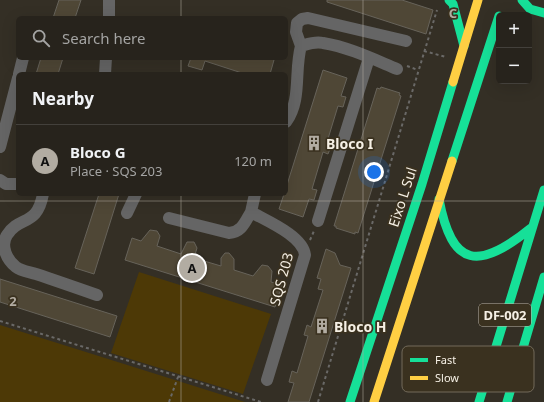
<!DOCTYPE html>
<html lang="en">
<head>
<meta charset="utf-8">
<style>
  :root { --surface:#27231c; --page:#332f29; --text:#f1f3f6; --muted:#a4a4a3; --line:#43403b; --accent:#b2aca2 }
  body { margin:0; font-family:"Noto Sans",sans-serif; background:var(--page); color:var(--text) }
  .controls { position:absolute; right:12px; top:12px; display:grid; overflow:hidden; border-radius:6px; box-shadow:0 4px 16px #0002 }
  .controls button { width:36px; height:36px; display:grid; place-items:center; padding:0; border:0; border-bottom:1px solid var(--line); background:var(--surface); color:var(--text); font:20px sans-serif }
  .you { position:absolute; left:374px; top:172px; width:14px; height:14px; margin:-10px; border:3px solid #fff; border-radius:50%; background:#1a73e8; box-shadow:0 0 0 6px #1a73e833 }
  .badge { display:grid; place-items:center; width:26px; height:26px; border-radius:50%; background:var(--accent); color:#111; font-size:13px; font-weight:700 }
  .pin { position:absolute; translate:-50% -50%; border:2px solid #fff; box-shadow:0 1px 4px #0006 }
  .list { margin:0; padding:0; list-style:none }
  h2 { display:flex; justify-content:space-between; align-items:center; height:52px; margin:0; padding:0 16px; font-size:17px }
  h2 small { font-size:13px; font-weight:400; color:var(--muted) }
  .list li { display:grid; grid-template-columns:26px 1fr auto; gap:12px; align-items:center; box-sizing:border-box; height:72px; padding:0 16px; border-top:1px solid var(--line) }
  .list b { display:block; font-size:15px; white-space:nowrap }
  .list p { margin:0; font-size:13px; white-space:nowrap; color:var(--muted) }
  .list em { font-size:13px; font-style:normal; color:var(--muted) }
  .icon { flex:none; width:22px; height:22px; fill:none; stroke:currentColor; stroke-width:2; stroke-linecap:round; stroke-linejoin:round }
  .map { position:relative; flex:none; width:544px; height:402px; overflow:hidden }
  .search { position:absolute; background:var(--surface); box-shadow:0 4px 16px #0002; left:16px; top:16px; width:272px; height:44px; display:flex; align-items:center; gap:10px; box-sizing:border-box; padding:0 14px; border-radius:6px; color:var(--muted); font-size:15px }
  .panel { position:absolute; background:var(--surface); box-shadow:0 4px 16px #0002; left:16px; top:72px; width:272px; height:124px; border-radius:6px }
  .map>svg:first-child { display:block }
</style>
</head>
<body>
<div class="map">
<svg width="544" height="402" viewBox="0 0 544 402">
  <rect width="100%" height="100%" fill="#342f25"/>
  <path fill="#4d3906" d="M139 272 271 314 243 394 111 353Z
    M0 325 245 402H0Z"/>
  <path fill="#4f4736" stroke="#67635a" d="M59 0H81L75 18H53Z
    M327 0H402L433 10 426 34 327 2Z
    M41 58H63L58 74H36Z
    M191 58H268L274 60 270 74H245L205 61 202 70 188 66Z
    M323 70 347 78 341 96 346 97 343 107 338 106 327 142 332 144 328 154 323 152 312 189 317 190 314 200 309 199 303 217 279 209 284 194H286V188Z
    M381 87 400 93 399 95 401 96 358 233 355 232V234L336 228V226H334L377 88 380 89Z
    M99 194H119L94 274 75 268Z
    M150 230 157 231 160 236 157 246 181 254 187 242H194L197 248 194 258 221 266V258L225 253H229L234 259V270L253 276 262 265 268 266 272 271 271 282 282 285 275 307 125 260 132 238 141 241Z
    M326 249 335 253 340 265 351 268 309 402H288L294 383 289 382 292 371 297 373 308 336 304 335 307 325 311 327 323 290 318 289 321 279 317 278Z
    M0 279 117 316 110 337 0 302Z"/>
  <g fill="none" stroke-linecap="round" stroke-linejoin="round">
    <path stroke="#6a6967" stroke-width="2" stroke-dasharray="3 3" stroke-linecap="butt" d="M424 51 446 57
      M407 66 418 70
      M310 240 314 231
      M0 321 261 402
      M169 402 178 377
      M318 402 437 10"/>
    <path stroke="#656565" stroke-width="12" d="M109 0V18
      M301 46 296 32 297 23 302 19 308 18 406 41
      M19 74 23 58
      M105 74 106 58
      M286 122C302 100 294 71 301 46 308 44 315 41 323 43 348 47 373 59 397 69
      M0 147 18 78
      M0 180 6 184H18
      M43 194C37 227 20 215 7 235 0 246 7 260 16 267 21 271 30 272 36 274 57 281 77 288 97 295
      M255 194 251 212C267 221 303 236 305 255L267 380
      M127 213 136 194
      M169 218 229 233C242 232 245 222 251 212
      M318 221 369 58"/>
    <path stroke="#16e098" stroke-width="9" d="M449 0 453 4 464 46
      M522 0 530 9 544 13
      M452 161 499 16
      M439 199C452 269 479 270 531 228
      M350 402 422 184 453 82
      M479 402 544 190
      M507 402 544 277"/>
    <path stroke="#ffcf43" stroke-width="9" d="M453 82 478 0
      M374 402 452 161"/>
  </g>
  <path fill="none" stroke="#b2aca2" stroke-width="1" stroke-opacity="0.55" d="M181 0V18M363 0V402M181 58V74M181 194V402M0 201H544"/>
  <defs>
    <symbol id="building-bare" viewBox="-9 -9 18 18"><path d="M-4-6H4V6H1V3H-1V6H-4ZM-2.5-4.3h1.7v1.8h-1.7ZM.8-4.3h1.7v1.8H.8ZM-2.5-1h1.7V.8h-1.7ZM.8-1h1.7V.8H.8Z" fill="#b2aca2" stroke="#3a311f" stroke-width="2.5" paint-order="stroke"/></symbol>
  </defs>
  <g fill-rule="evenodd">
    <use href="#building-bare" x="303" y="132" width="22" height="22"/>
    <use href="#building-bare" x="311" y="315" width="22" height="22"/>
  </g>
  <g text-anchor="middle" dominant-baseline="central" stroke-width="3.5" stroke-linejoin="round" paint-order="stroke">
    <rect fill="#3a311f" stroke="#beb7aa" stroke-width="1" x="479" y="304" width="52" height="22" rx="3"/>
    <g font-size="13" font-weight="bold" fill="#f6f0e5">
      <text x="505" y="315">DF-002</text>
    </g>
    <g font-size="14" font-weight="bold" fill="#f6f0e5" stroke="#3a311f" text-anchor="start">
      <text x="326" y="143">Bloco I</text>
      <text x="334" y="326">Bloco H</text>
    </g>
    <g font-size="14" fill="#f6f0e5" stroke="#3a311f">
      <text transform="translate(402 197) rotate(-72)">Eixo L Sul</text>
      <text transform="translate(281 279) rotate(-75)">SQS 203</text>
    </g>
  </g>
  <rect x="402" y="346" width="132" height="46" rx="6" fill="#3a311f" stroke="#726a5a" stroke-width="1"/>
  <rect x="410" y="358" width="18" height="4" fill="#16e098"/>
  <rect x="410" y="376" width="18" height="4" fill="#ffcf43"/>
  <g font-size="11" fill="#f6f0e5">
    <text x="435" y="364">Fast</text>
    <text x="435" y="382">Slow</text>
  </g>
  <g font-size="13" text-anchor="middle" font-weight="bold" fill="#b2aca2" stroke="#3a311f" stroke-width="3.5" stroke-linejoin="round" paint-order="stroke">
    <text x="453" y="18">C</text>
    <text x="13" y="306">2</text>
  </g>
</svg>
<div class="controls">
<button>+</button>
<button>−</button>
</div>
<div class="you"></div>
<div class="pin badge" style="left:192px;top:268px">A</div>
<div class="search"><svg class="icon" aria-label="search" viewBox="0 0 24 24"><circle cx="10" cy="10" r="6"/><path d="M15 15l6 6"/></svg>Search here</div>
<section class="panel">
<h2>Nearby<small></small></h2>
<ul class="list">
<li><span class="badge">A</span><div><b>Bloco G</b><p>Place · SQS 203</p></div><em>120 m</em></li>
</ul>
</section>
</div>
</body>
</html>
